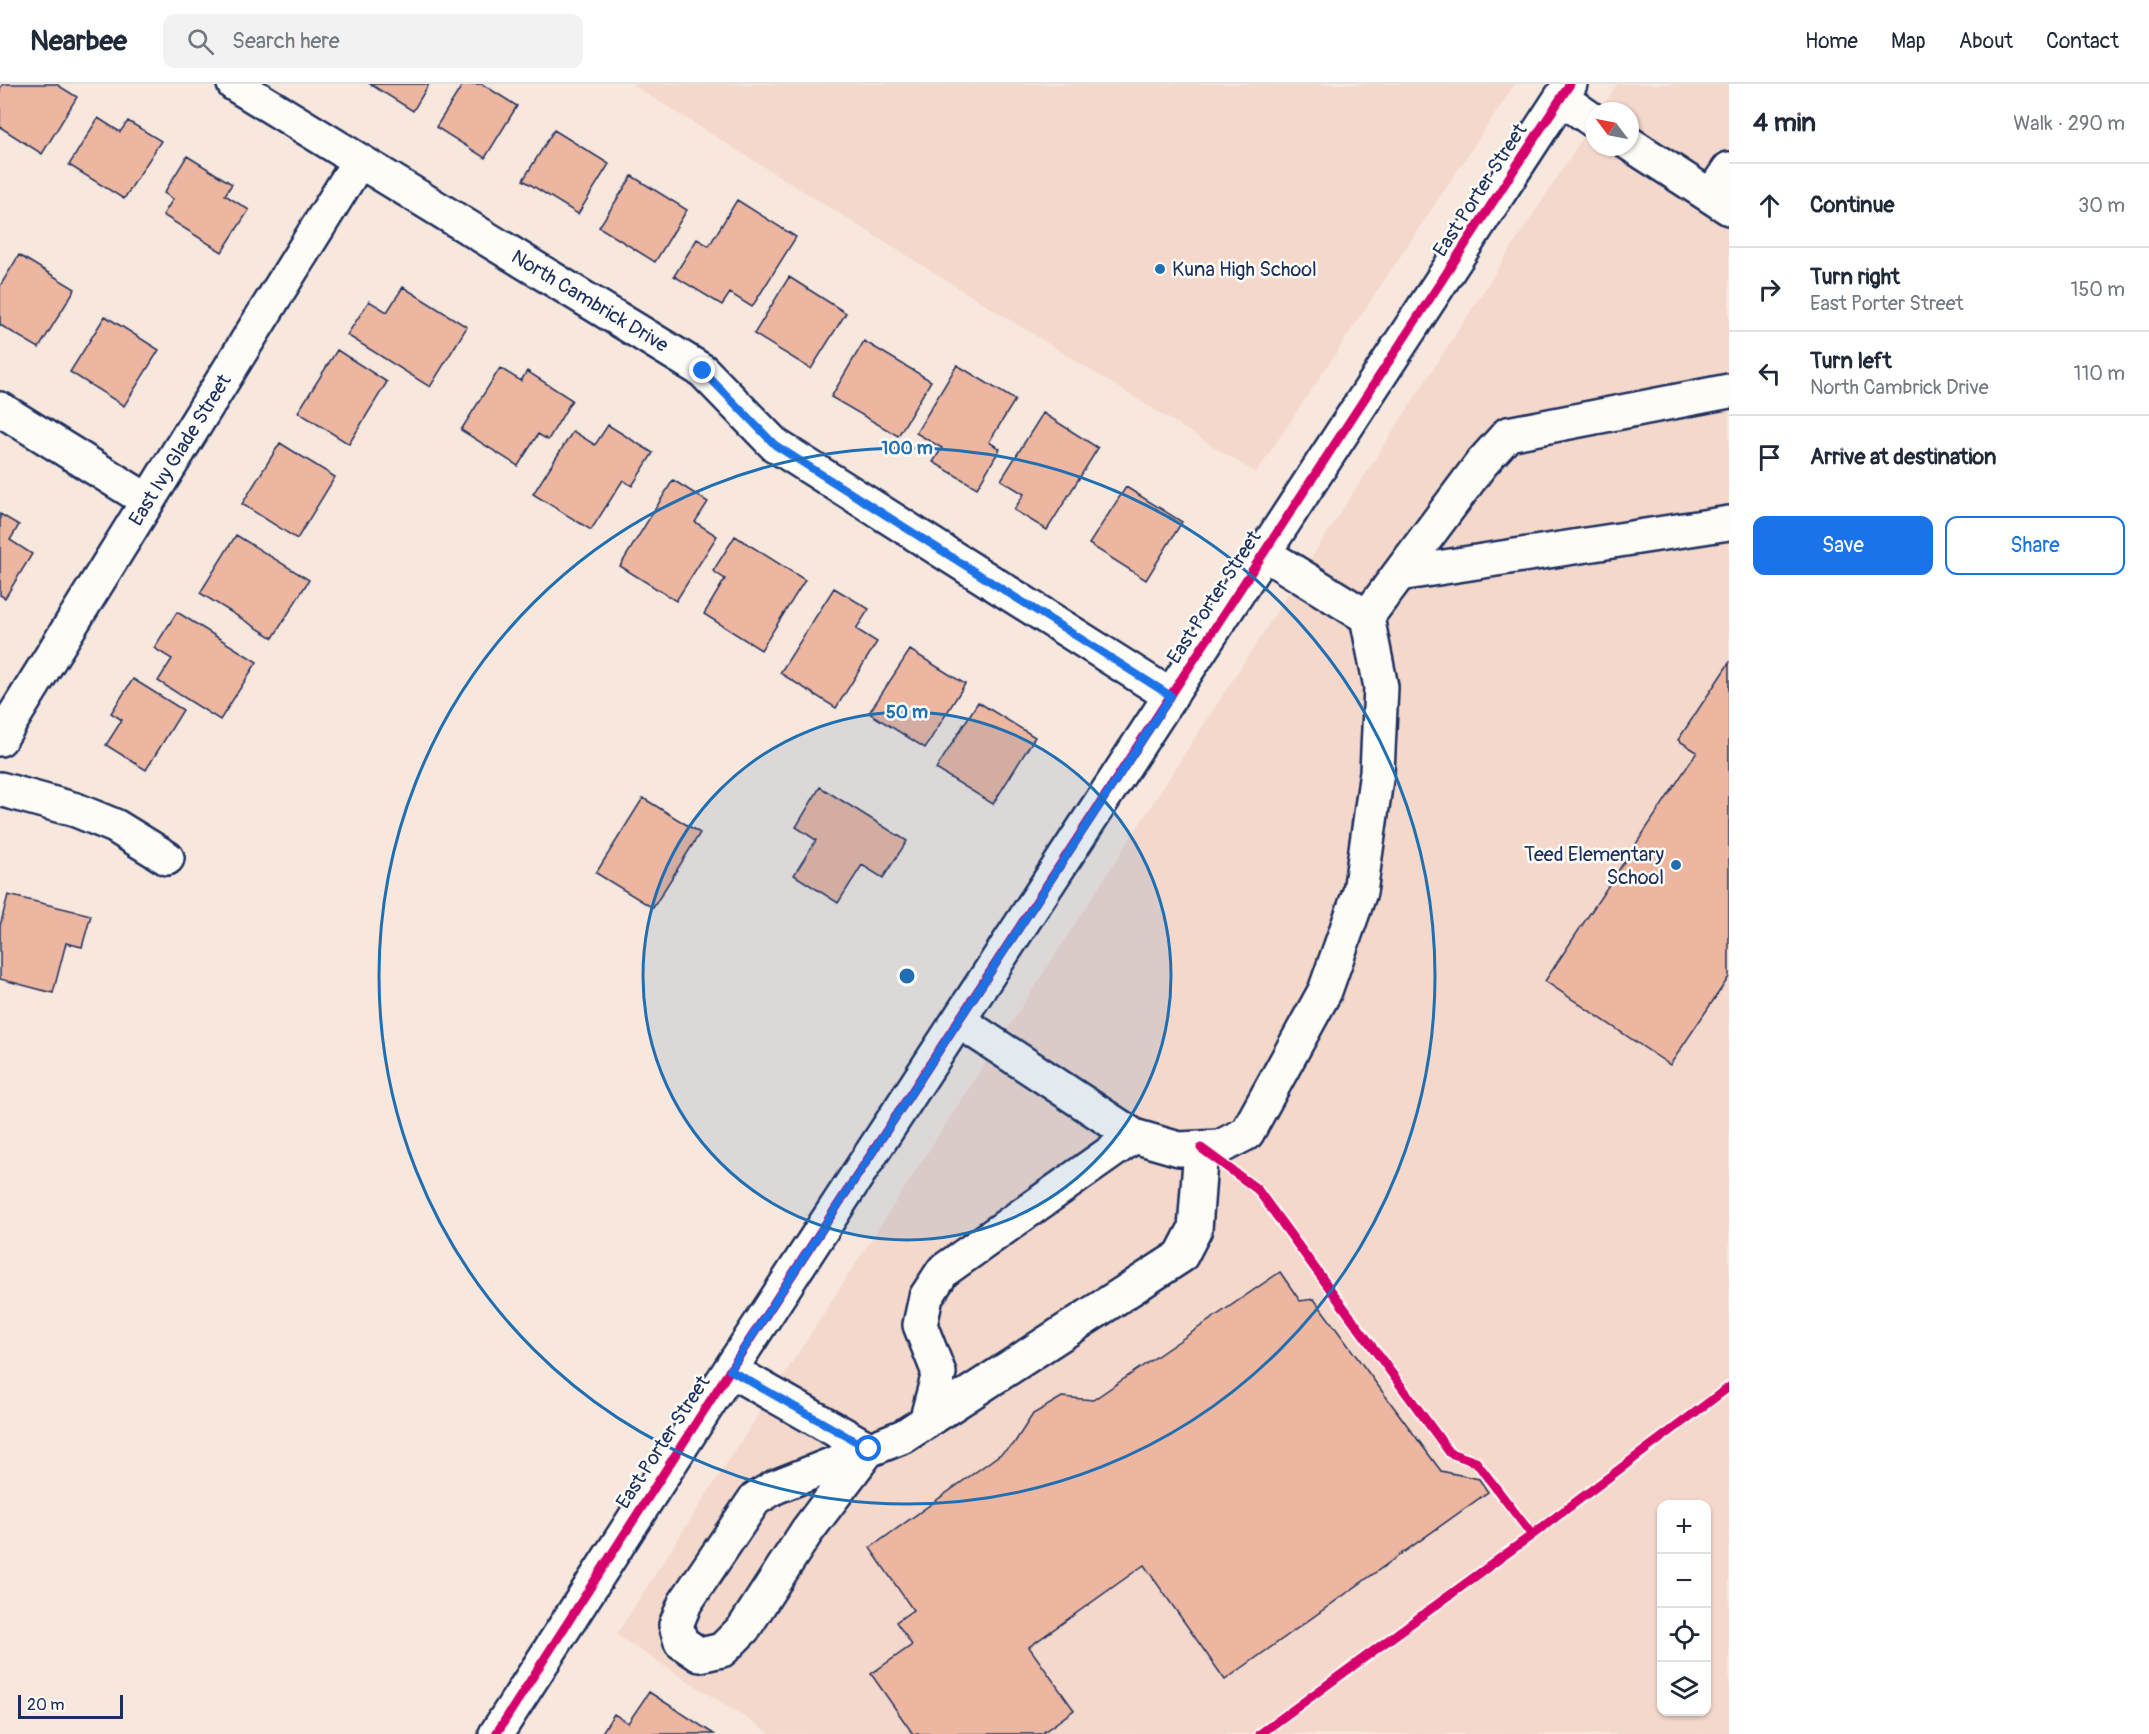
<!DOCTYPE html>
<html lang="en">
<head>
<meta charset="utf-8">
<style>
  :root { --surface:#fff; --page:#f2f2f3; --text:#1f2937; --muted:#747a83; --line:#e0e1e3; --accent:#1a73e8 }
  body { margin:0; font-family:Pangolin,sans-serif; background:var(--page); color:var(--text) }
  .controls { position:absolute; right:18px; bottom:18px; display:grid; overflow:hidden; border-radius:12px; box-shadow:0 2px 4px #0004 }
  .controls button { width:54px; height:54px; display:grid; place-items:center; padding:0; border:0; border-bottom:2px solid var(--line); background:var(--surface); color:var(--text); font:30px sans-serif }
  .compass { position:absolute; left:1585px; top:18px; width:54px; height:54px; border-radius:50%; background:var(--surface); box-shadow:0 2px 4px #0004; rotate:302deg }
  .scale { position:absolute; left:18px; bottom:15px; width:105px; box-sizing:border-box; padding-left:6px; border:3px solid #1b2f5e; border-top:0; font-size:16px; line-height:21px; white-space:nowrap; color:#1b2f5e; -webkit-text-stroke:4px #fdfcf7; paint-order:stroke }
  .stop { position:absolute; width:18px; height:18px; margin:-14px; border:4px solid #1a73e8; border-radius:50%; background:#fff }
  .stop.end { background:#1a73e8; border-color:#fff; box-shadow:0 2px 6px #0008 }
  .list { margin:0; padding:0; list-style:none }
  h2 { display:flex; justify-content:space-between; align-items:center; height:78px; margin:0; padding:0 24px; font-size:26px }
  h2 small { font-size:20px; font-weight:400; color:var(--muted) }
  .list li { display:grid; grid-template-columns:39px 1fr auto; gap:18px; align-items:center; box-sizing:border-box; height:84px; padding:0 24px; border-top:2px solid var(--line) }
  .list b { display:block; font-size:22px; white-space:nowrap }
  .list p { margin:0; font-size:20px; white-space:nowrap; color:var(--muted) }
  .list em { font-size:20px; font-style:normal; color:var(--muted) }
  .actions { display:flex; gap:12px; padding:18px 24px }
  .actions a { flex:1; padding:14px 0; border:2px solid var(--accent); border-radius:12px; text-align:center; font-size:21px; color:var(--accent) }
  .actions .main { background:var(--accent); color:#fff }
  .icon { flex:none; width:33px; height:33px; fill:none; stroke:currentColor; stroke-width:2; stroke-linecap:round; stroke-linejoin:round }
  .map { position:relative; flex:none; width:1729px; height:1650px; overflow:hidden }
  header { display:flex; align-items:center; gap:36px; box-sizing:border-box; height:84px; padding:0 30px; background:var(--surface); border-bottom:2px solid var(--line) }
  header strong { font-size:28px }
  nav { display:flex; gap:33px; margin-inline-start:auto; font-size:21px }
  .search { width:420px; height:54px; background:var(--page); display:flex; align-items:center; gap:15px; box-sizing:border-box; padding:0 21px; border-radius:12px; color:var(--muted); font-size:22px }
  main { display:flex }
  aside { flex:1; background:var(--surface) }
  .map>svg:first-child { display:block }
</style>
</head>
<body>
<header>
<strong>Nearbee</strong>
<div class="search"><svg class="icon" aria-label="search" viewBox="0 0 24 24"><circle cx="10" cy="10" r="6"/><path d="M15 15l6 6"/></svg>Search here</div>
<nav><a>Home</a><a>Map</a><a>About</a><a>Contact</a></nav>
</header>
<main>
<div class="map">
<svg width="1729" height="1650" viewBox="0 0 1729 1650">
  <rect width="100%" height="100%" fill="#f8e7dd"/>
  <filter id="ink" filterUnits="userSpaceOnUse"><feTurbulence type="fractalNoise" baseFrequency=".0167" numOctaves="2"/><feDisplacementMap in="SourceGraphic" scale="12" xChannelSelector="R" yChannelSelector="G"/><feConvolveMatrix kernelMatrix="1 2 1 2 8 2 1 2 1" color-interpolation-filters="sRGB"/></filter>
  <g filter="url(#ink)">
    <path fill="#f4d8cb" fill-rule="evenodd" d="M631 0H1515L1256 389Z
      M1617 0H1729V1650H771L616 1551 1594 36V63H1630V27H1600ZM1662 1420H1706V1628H1662Z"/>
    <path fill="#ecb6a0" stroke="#1b2f5e" stroke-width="1.5" d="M3 0H56L77 13 42 70 0 43V4Z
      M370 0H429L413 27Z
      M463 0H482L517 22 485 74 436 43Z
      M98 34 120 48 128 37 161 57 124 115 69 81Z
      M554 46 609 80 578 130 523 96Z
      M187 72 232 100 225 111 249 126 222 168 163 131 173 115 164 109Z
      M632 92 687 126 655 178 599 143Z
      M737 116 796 153 752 223 730 209 722 221 674 192 697 155 709 162Z
      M19 171 75 205 39 264 0 241V202Z
      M789 193 846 229 811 285 754 250Z
      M403 203 467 243 430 303 347 251 369 217 387 228Z
      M105 232 159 266 124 322 70 288Z
      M864 257 931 297 898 352 831 313Z
      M337 266 387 298 349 360 298 328Z
      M957 281 1015 316 989 358 1000 365 977 404 933 378 942 364 916 349Z
      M500 284 521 297 527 287 572 316 548 356 538 350 518 382 461 346Z
      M1043 329 1098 364 1047 446 1014 426 1024 410 1001 396Z
      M608 341 653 369 632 402 623 396 591 446 533 410 573 347 595 361Z
      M280 359 335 393 297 455 242 420Z
      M673 396 708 418 695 438 717 452 676 517 620 482Z
      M1126 403 1182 438 1146 496 1089 460Z
      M0 430 19 441 10 456 32 470 5 514 0 511Z
      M236 451 309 496 273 554 200 509Z
      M735 452 805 496 761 566 704 530 725 495 713 487Z
      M834 504 869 525 856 545 877 558 836 624 780 589Z
      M177 528 257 578 220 636 158 597 172 575 154 564Z
      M910 566 965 600 925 664 869 629Z
      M1729 579V893L1670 981 1545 897 1697 668 1678 656Z
      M133 595 183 626 146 686 106 661 122 636 111 629Z
      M978 618 1035 653 993 720 936 685Z
      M820 703 907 757 883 794 862 781 838 819 794 791 816 756 796 743Z
      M643 714 700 749 653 824 596 789Z
      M8 811 91 831 82 863 66 859 53 909 0 895V842Z
      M1280 1188 1300 1217 1314 1215 1441 1387 1479 1395 1488 1408 1225 1596 1144 1481 1029 1563 1074 1626 1041 1650H913L871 1590 912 1561 896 1538 913 1526 870 1464 1013 1361 1033 1330 1062 1313 1093 1316Z
      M649 1608 714 1650H601L614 1630 628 1639Z"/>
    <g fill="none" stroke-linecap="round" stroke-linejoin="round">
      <defs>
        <path id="minor" d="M234 0 703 287 775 361 1171 612
          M1561 14 1594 37
          M1630 60 1729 124
          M1711 112 1729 85
          M0 325 148 417
          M1399 490 1729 439
          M1367 533 1481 380 1508 350 1729 307
          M0 655 359 77
          M0 705 76 726 115 742 167 774
          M959 937 1134 1052 1179 1065 1220 1063 1247 1049 1325 907 1360 808 1377 688 1381 603 1367 533 1265 470
          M730 1286 869 1365
          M926 1338 939 1289 920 1241 926 1213 943 1187 1134 1052
          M869 1365 807 1447 744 1544 722 1566 700 1571 681 1558 676 1541 685 1519 755 1415 775 1403 904 1352 1181 1172 1195 1145 1201 1064
          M496 1650 730 1286 1570 0"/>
      </defs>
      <use href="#minor" stroke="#1b2f5e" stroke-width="38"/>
      <use href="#minor" stroke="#fdfcf7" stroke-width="33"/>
      <defs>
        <path id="cycleway" d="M1201 1064 1257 1105 1450 1369 1476 1378 1532 1451
          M496 1650 730 1286 1570 0
          M1260 1650 1532 1451 1729 1303"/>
      </defs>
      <use href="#cycleway" stroke="#fdfcf7" stroke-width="13"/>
      <use href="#cycleway" stroke="#d6006c" stroke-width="9"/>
    </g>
  </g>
  <g fill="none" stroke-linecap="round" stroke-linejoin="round" filter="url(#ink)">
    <path stroke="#1a73e8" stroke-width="8" d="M703 287 775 361 1171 612 730 1286 869 1365"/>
  </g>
  <circle cx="907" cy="892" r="264" fill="#1f6fb2" fill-opacity=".12"/>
  <g fill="none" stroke="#1f6fb2" stroke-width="3">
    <circle cx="907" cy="892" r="264"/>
    <circle cx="907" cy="892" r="528"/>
  </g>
  <g fill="#1f6fb2" stroke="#fdfcf7" stroke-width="2">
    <circle cx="1160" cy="185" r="6"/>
    <circle cx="1676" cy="781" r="6"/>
  </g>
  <g text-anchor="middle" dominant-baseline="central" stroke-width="5" stroke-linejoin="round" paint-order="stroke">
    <g font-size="20" fill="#1b2f5e" stroke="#fdfcf7">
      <text transform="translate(1480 106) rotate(-57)">East Porter Street</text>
      <text transform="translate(590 217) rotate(31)">North Cambrick Drive</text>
      <text transform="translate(180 366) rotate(-58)">East Ivy Glade Street</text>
      <text transform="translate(1214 513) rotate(-57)">East Porter Street</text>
      <text transform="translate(663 1358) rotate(-57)">East Porter Street</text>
    </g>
    <g font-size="20" fill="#1b2f5e" stroke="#fdfcf7" text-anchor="start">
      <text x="1172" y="185">Kuna High School</text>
      <text x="1664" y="770" text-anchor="end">Teed Elementary<tspan x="1664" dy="23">School</tspan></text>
    </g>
  </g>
  <circle cx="907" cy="892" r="9" fill="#1f6fb2" stroke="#fdfcf7" stroke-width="3"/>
  <g font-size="18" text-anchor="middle" font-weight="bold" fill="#1f6fb2" stroke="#fdfcf7" stroke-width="5" stroke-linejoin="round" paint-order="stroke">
    <text x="907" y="370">100 m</text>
    <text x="907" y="634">50 m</text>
  </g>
</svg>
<div class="controls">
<button>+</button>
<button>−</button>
<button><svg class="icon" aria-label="locate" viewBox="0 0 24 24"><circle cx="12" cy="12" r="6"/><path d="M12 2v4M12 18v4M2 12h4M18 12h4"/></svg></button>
<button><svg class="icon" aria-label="layers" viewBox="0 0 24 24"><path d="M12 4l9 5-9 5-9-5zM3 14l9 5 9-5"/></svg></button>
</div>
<svg class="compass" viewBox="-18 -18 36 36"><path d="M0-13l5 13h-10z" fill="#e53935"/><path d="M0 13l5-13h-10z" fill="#747a83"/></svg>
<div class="scale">20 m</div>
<div class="stop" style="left:869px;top:1365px"></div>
<div class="stop end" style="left:703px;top:287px"></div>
</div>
<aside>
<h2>4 min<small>Walk · 290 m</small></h2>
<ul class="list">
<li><svg class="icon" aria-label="ahead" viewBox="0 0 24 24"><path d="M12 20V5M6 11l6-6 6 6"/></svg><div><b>Continue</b></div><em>30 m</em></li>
<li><svg class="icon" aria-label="right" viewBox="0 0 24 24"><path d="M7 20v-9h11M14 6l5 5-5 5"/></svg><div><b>Turn right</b><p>East Porter Street</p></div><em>150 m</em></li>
<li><svg class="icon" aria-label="left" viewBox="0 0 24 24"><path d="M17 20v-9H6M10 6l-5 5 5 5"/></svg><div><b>Turn left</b><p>North Cambrick Drive</p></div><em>110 m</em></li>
<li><svg class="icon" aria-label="arrive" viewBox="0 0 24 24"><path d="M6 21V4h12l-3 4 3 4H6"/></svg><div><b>Arrive at destination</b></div></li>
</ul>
<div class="actions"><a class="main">Save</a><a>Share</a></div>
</aside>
</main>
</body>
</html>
